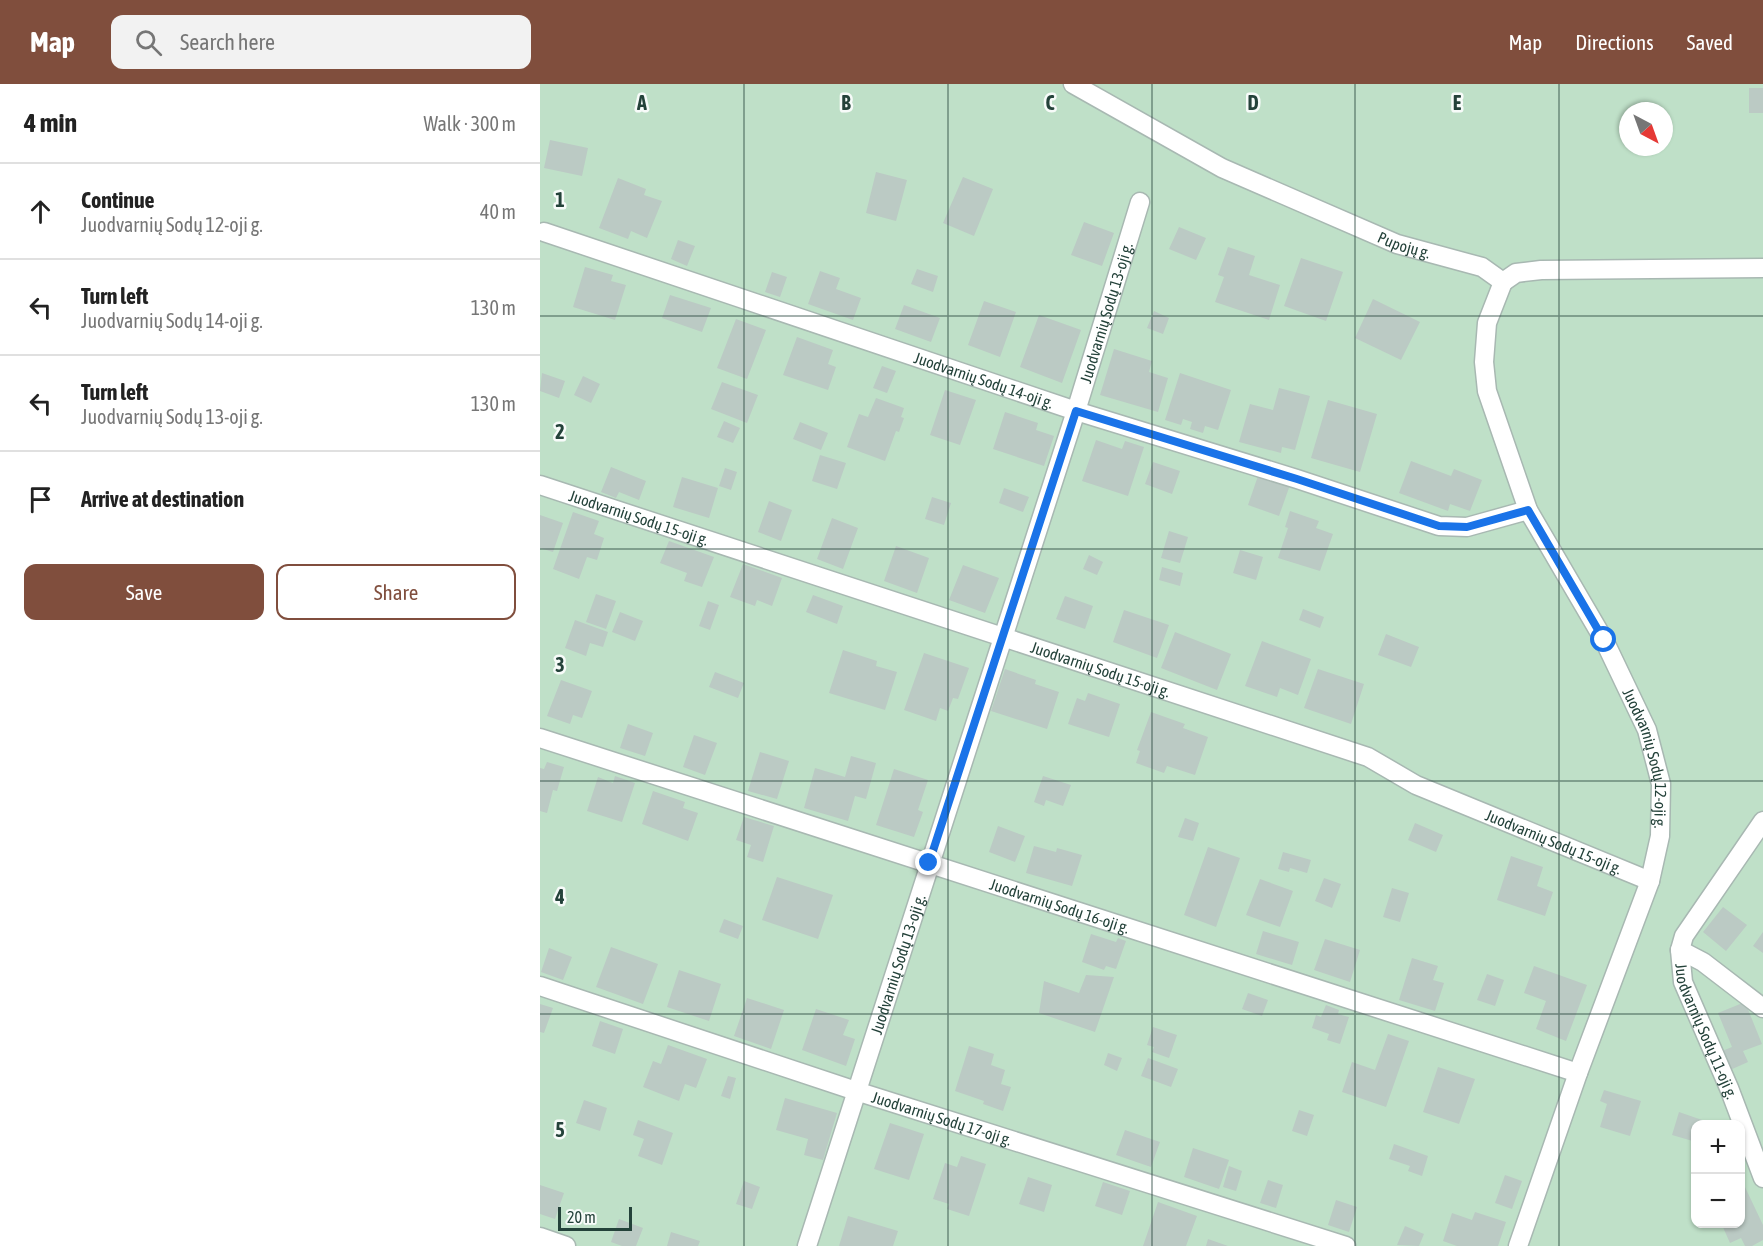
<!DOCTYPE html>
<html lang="en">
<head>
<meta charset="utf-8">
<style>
  :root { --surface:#fff; --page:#f2f2f2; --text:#222; --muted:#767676; --line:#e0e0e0; --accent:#804e3d }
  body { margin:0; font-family:"Asap Condensed",sans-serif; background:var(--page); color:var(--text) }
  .controls { position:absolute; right:18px; bottom:18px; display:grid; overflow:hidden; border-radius:12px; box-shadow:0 2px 4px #0004 }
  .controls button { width:54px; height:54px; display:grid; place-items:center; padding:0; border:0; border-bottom:2px solid var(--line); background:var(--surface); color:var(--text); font:30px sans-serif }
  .compass { position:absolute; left:1079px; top:18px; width:54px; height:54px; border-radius:50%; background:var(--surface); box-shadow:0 2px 4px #0004; rotate:139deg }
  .scale { position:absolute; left:18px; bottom:15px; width:74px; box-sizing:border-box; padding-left:6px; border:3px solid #24423a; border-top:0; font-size:16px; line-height:21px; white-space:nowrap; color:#24423a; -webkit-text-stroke:4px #f7fbf9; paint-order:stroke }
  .stop { position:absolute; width:18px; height:18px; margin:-14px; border:4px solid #1a73e8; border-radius:50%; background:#fff }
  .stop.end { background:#1a73e8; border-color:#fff; box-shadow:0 2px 6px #0008 }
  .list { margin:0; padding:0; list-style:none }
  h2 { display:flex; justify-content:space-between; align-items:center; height:78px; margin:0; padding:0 24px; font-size:26px }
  h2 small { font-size:20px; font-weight:400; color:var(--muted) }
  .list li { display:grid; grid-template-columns:39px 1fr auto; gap:18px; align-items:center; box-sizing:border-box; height:96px; padding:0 24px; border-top:2px solid var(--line) }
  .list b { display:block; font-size:22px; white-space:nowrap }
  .list p { margin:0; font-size:20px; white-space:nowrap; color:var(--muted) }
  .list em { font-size:20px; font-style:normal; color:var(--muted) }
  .actions { display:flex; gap:12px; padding:18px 24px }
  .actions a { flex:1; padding:14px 0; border:2px solid var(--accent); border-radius:12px; text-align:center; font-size:21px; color:var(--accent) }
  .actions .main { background:var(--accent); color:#fff }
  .icon { flex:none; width:33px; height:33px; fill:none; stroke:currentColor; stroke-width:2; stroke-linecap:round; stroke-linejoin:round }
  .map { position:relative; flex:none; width:1223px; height:1162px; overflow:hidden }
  header { display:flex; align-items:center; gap:36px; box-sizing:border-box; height:84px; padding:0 30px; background:var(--accent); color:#fff }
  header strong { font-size:28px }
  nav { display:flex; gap:33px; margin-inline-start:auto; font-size:21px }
  .search { width:420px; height:54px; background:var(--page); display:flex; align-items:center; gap:15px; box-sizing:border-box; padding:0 21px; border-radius:12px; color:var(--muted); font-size:22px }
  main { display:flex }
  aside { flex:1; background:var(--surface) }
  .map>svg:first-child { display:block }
</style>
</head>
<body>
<header>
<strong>Map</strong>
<div class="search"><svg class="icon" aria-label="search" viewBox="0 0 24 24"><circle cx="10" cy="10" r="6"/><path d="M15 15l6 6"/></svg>Search here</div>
<nav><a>Map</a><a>Directions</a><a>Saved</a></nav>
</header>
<main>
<aside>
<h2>4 min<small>Walk · 300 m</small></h2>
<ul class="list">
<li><svg class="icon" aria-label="ahead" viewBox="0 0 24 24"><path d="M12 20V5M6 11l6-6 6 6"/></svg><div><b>Continue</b><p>Juodvarnių Sodų 12-oji g.</p></div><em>40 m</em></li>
<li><svg class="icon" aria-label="left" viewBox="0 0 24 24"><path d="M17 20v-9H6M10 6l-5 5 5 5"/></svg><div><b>Turn left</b><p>Juodvarnių Sodų 14-oji g.</p></div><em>130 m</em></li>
<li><svg class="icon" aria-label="left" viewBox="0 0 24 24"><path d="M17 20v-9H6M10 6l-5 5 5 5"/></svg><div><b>Turn left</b><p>Juodvarnių Sodų 13-oji g.</p></div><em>130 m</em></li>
<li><svg class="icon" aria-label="arrive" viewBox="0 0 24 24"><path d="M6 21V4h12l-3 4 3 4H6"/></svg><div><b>Arrive at destination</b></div></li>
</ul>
<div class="actions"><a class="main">Save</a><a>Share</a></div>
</aside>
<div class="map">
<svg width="1223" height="1162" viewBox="0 0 1223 1162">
  <rect width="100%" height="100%" fill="#e6efeb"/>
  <path fill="#bfe0c8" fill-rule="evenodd" d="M0 0H1223V1162H0ZM1088 27H1124V63H1088ZM1156 1040H1200V1140H1156Z"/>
  <path fill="#bbcac4" d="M1209 4H1223V29H1209Z
    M10 56 48 64 42 92 4 84Z
    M336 88 367 96 356 137 326 129Z
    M423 93 453 105 434 152 403 139Z
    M78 94 106 105 104 111 122 117 107 154 91 147 88 155 59 144Z
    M544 138 574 149 562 182 531 171Z
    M639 143 666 154 656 176 629 165Z
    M138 156 155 162 147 182 131 175Z
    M688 163 715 172 709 191 740 201 729 236 675 218 684 193 678 191Z
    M761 174 803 188 786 237 744 222Z
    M45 183 73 191 71 197 86 201 75 236 33 223Z
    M377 185 398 192 393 208 371 200Z
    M280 187 300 194 296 205 321 214 313 236 268 220Z
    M232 188 247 193 240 213 225 208Z
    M130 211 171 224 162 248 122 234Z
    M833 215 880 238 861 276 815 254Z
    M444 217 476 228 460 273 428 261Z
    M364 221 400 234 391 258 355 245Z
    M614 227 629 234 623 250 607 244Z
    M499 231 541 246 522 299 480 283Z
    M196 235 226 246 207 295 177 284Z
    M257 253 293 266 288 280 296 283 288 306 243 291Z
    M574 265 612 277 609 288 628 294 618 328 560 311Z
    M342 282 356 287 347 309 333 304Z
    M2 289 25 297 19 314 0 307Z
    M640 289 691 306 678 346 665 342 663 349 650 345 652 338 643 335 641 341 625 336Z
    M43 292 60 300 51 319 34 311Z
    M182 298 218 311 207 339 171 325Z
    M739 304 770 312 755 366 742 363 741 369 699 358 710 320 733 326Z
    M405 306 436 316 420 361 390 351Z
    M336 314 364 324 361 333 364 334 359 348 356 347 345 377 307 363 319 330 328 333Z
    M788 316 837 330 820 388 771 374Z
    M465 328 498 339 496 346 514 352 504 382 453 365Z
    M184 337 200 344 193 359 177 353Z
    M260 338 288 349 281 366 253 355Z
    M556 356 582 365 585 357 604 363 588 412 542 397Z
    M280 371 306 379 297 405 272 397Z
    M871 377 911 392 914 385 942 396 930 427 910 420 908 427 859 409Z
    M613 378 640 387 632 410 605 400Z
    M71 383 106 397 99 416 79 408 76 414 61 408Z
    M185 384 197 388 191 406 179 402Z
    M719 389 750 401 739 432 708 421Z
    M142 393 178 404 169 434 133 423Z
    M464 404 489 413 483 428 459 419Z
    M392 413 411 419 404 441 385 435Z
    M229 417 252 426 241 457 218 448Z
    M750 427 779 437 776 444 793 450 780 487 738 474 748 444 745 443Z
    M33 428 59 437 54 450 64 454 57 476 47 473 39 495 13 485Z
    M0 431 23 439 13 468 0 464Z
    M292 434 318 444 303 485 277 475Z
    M629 447 648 453 640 479 621 474Z
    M129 457 174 473 162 503 144 497 147 489 120 479Z
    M356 462 389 474 377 509 344 497Z
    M700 466 723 473 716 496 693 489Z
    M549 471 563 478 557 491 543 485Z
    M203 480 242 494 232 522 217 516 215 522 190 513Z
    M423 481 459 494 445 529 409 516Z
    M622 483 643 489 640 502 619 496Z
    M56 510 76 517 66 545 46 538Z
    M273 511 303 522 297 540 266 528Z
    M525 512 553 522 545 545 516 535Z
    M168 517 179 521 170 546 159 542Z
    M763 525 784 533 780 544 759 536Z
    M584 526 629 541 617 574 573 558Z
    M80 528 103 537 95 557 72 548Z
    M35 536 68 548 63 563 50 559 46 572 25 564Z
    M635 548 691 570 677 606 621 584Z
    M846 550 879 563 871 583 838 571Z
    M722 557 771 575 758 611 740 604 737 613 705 602Z
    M303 566 337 577 336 582 357 588 345 626 289 609Z
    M384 569 429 584 418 615 413 614 408 627 400 624 396 637 364 626Z
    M465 585 496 596 495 600 519 608 507 645 451 627Z
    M778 585 824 600 811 640 764 624Z
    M175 588 204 599 198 614 169 603Z
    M21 596 52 607 42 634 33 631 30 640 7 632Z
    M548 609 580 620 569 653 528 640 537 614 545 617Z
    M611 628 645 640 643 644 668 653 655 691 627 682 624 689 596 679 600 667 597 666Z
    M88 640 113 649 105 672 80 664Z
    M154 651 177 659 165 691 143 683Z
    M220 668 249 677 237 715 208 707Z
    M311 672 336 679 326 715 315 712 308 737 264 724 275 684 305 693Z
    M7 678 24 683 17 707 13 706 7 729 0 727V684L4 685Z
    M354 685 388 696 378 726 383 728 374 753 336 741Z
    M75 692 95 699 82 738 47 727 58 693 73 699Z
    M503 692 531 701 523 722 506 716 504 722 494 718Z
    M113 707 145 718 143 724 158 729 148 757 102 740Z
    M204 733 234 742 223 778 207 773 211 761 196 756Z
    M645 734 659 739 653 757 638 753Z
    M875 739 903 751 896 768 868 756Z
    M458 742 485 752 475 778 449 768Z
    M494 762 516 768 517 764 542 771 532 802 486 789Z
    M668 763 700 774 676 843 644 831Z
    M743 768 771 776 767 789 750 784 749 788 738 785Z
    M971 772 1003 783 997 802 1013 808 1005 832 957 816Z
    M237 793 293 811 278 855 222 836Z
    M784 794 801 800 792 824 775 817Z
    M720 795 753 807 740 843 706 831Z
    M852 804 869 809 860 838 843 833Z
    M1183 823 1207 841 1186 867 1163 848Z
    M184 835 203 842 198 855 179 848Z
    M723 847 759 858 752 881 716 870Z
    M1223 848V869L1213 862Z
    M551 850 576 858 578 854 586 857 576 885 566 882 564 886 542 878Z
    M785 855 820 866 810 898 774 886Z
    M71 863 118 880 103 920 56 903Z
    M9 864 32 873 23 896 1 888Z
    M872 874 898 882 893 896 904 899 895 927 859 916Z
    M994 882 1047 901 1026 957 996 945 1006 917 984 909Z
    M139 886 181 900 169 937 127 923Z
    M947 890 964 896 955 922 937 916Z
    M546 891 574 893 555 948 499 929 504 897 539 909Z
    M708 909 728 916 722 932 702 925Z
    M207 914 244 926 231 965 194 952Z
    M1205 918 1222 960 1203 967 1208 978 1190 986 1182 967 1192 963 1178 929Z
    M0 920 13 924 4 949 0 948Z
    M786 921 799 926 798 930 809 933 800 960 787 956 789 950 772 944 776 931 781 933Z
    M276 925 309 936 303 951 315 955 306 982 262 966Z
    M60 937 83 945 75 970 52 962Z
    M613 943 637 951 629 974 612 968 614 963 607 961Z
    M848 950 869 957 846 1023 802 1008 812 978 835 986Z
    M128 961 167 975 156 1004 145 1000 139 1017 103 1003 113 977 121 980Z
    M429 962 454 970 451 981 465 986 461 1000 471 1003 463 1027 443 1020 444 1017 415 1007Z
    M568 969 582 974 577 987 564 981Z
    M608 974 638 985 631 1003 601 992Z
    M898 983 935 995 919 1040 883 1028Z
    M188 992 196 994 190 1015 181 1012Z
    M1064 1006 1101 1017 1090 1052 1060 1043 1067 1020 1060 1017Z
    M245 1014 297 1029 283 1076 264 1071 268 1055 236 1046Z
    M44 1016 67 1024 60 1047 36 1039Z
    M759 1026 774 1031 767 1052 752 1047Z
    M1139 1028 1165 1037 1164 1040H1156V1058L1132 1051Z
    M98 1036 133 1049 122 1081 98 1072 104 1055 93 1051Z
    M350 1039 384 1050 369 1096 334 1085Z
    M585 1046 620 1058 611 1083 576 1071Z
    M854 1060 888 1072 882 1092 868 1087 870 1082 849 1075Z
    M653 1064 689 1076 679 1105 644 1093Z
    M421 1072 446 1080 429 1132 407 1125 409 1120 393 1115 405 1079 417 1083Z
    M689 1082 702 1087 696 1107 683 1103Z
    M965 1091 982 1097 972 1125 955 1119Z
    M488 1093 512 1101 504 1128 479 1120Z
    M728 1096 743 1101 736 1124 720 1119Z
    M204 1097 220 1103 212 1125 196 1120Z
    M563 1098 590 1107 582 1131 555 1122Z
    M0 1101 24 1109 15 1135 0 1130Z
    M1205 1103 1223 1141V1156L1212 1162H1205L1201 1154 1190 1159 1182 1141 1186 1140H1200V1105Z
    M796 1116 817 1123 809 1148 788 1141Z
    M618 1118 657 1132 646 1162H603Z
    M935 1128 966 1138 958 1162H917L903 1157 912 1129 932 1136Z
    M308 1132 358 1147 353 1162H299Z
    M79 1135 103 1144 96 1162H82L71 1158Z
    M865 1142 884 1150 879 1162 857 1161Z
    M131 1148 160 1157 158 1162H127Z
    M668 1155 688 1162H666Z"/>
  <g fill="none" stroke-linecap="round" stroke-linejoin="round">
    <defs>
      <g id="minor">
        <path id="s1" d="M533 0 682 84 857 160 942 183 963 198 976 189 1001 186 1223 184"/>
        <path id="s2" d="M4 148 536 327 757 395 899 442 927 443 988 426"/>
        <path id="s3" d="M963 198 947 239 944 278 947 307 988 426 1064 556 1107 646 1121 700 1120 752 1110 797 1038 989 978 1162"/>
        <path id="s4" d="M0 401 828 673 876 701 1110 797"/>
        <path id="s5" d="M0 654 1038 989"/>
        <path id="s6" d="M1223 737 1144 852 1140 866 1143 898 1189 1004 1223 1094"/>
        <path d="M1140 866 1163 878 1223 924"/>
        <path id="s7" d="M0 902 316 1007 806 1162"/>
        <path d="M0 1153 26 1162"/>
        <path id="s8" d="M267 1162 536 327 600 118"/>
      </g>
    </defs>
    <use href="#minor" stroke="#a8b8b2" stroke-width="21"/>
    <use href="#minor" stroke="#fff" stroke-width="18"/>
  </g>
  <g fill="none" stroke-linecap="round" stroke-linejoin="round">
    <path stroke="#1a73e8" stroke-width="8" d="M389 779 536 327 757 395 899 442 927 443 988 426 1064 556"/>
  </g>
  <path fill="none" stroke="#24423a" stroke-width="1.5" stroke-opacity="0.55" d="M204 0V1162M408 0V1162M612 0V1162M815 0V1162M1019 0V1162M0 232H1223M0 465H1223M0 697H1223M0 930H1223"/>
  <g text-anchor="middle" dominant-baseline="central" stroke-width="5" stroke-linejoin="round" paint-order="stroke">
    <g font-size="16" fill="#24423a" stroke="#f7fbf9">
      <text stroke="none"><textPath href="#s1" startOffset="369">Pupojų g.</textPath></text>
      <text stroke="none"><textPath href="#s8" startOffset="980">Juodvarnių Sodų 13-oji g.</textPath></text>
      <text stroke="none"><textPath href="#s2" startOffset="464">Juodvarnių Sodų 14-oji g.</textPath></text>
      <text stroke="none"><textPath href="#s4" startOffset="104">Juodvarnių Sodų 15-oji g.</textPath></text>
      <text stroke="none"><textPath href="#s4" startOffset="590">Juodvarnių Sodų 15-oji g.</textPath></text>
      <text stroke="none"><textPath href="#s3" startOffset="516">Juodvarnių Sodų 12-oji g.</textPath></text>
      <text stroke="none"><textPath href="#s4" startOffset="1076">Juodvarnių Sodų 15-oji g.</textPath></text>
      <text stroke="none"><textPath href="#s5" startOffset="546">Juodvarnių Sodų 16-oji g.</textPath></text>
      <text stroke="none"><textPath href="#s8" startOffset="296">Juodvarnių Sodų 13-oji g.</textPath></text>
      <text stroke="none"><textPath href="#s6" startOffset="240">Juodvarnių Sodų 11-oji g.</textPath></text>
      <text stroke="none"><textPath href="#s7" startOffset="423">Juodvarnių Sodų 17-oji g.</textPath></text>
    </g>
  </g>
  <g font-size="20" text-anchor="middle" font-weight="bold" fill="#24423a" stroke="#f7fbf9" stroke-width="5" stroke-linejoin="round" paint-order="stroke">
    <text x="102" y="26">A</text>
    <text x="306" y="26">B</text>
    <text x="510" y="26">C</text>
    <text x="713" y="26">D</text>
    <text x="917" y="26">E</text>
    <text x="20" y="123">1</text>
    <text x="20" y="355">2</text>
    <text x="20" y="588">3</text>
    <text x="20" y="820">4</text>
    <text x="20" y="1053">5</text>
  </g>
</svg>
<div class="controls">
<button>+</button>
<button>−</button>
</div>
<svg class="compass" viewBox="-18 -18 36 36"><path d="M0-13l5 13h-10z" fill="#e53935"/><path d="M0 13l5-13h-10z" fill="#767676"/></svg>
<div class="scale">20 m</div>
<div class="stop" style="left:1064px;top:556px"></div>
<div class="stop end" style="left:389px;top:779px"></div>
</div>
</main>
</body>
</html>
